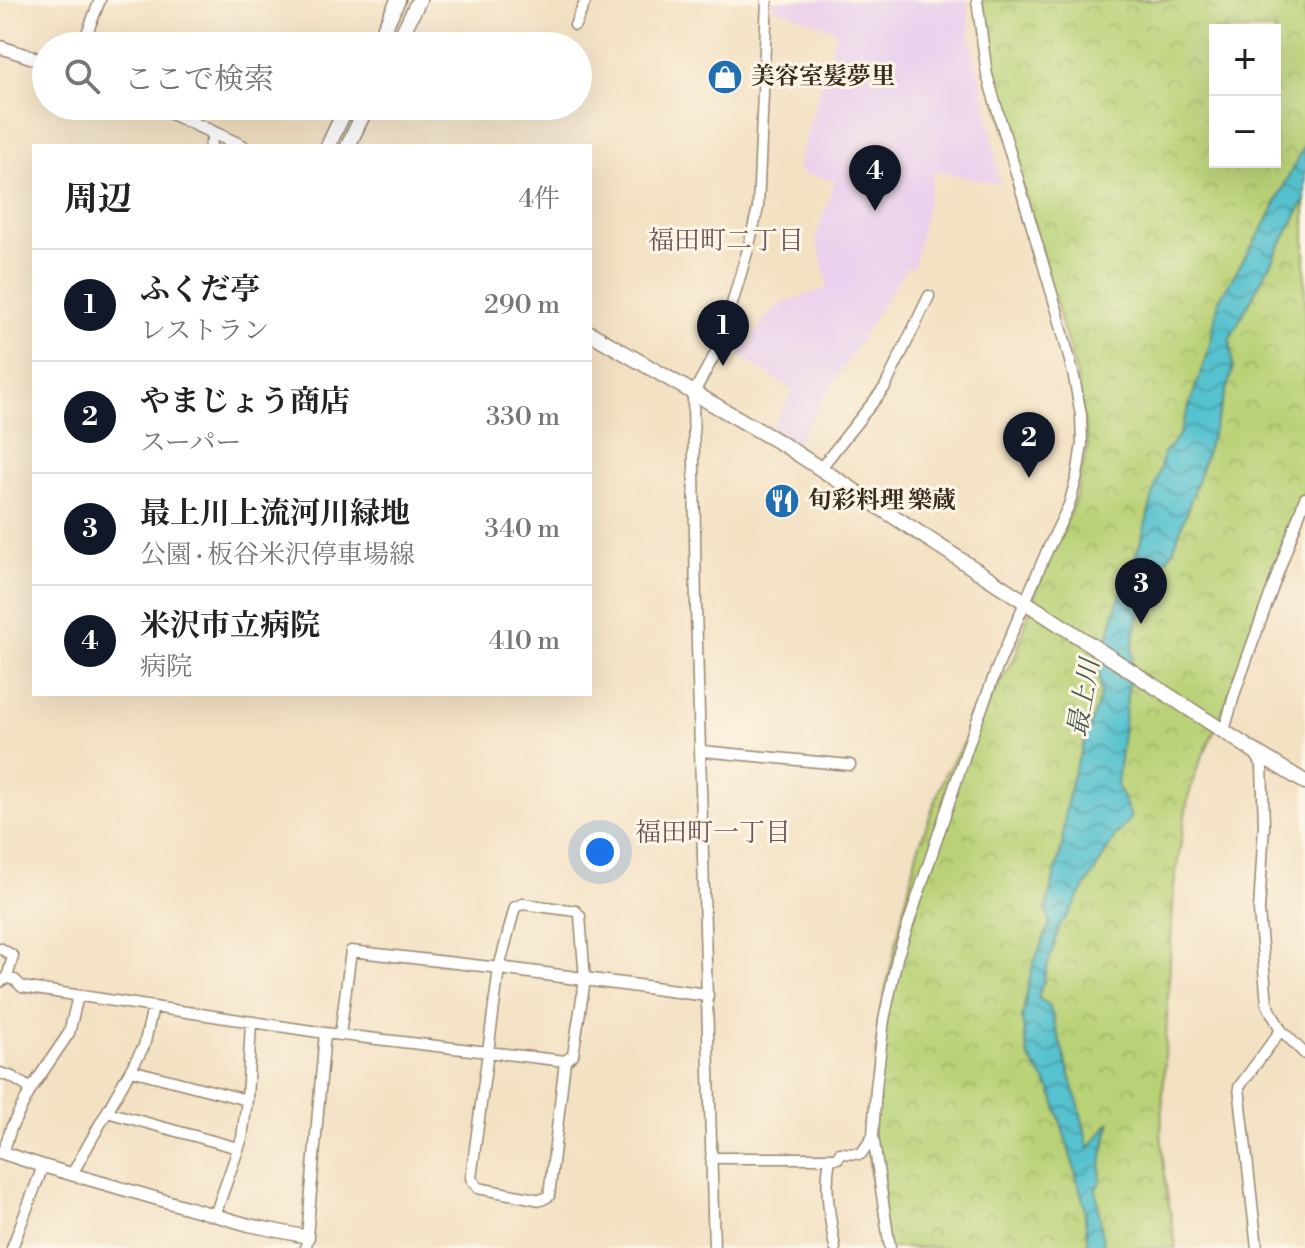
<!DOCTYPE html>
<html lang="ja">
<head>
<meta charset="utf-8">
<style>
  :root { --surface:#fff; --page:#f2f2f2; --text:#222; --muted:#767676; --line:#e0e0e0; --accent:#111827 }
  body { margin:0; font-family:"Libre Bodoni","Noto Serif JP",serif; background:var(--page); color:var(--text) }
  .controls { position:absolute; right:24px; top:24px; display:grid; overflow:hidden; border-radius:0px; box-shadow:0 8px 32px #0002 }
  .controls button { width:72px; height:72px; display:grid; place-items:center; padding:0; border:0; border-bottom:2px solid var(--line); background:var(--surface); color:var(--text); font:40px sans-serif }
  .you { position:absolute; left:600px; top:852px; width:28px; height:28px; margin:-20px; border:6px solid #fff; border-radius:50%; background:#1a73e8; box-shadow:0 0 0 12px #1a73e833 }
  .badge { display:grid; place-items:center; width:52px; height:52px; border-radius:50%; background:var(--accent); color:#fff; font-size:26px; font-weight:700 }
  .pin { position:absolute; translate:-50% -66px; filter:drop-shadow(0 2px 4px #0008) }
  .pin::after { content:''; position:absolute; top:42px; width:28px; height:24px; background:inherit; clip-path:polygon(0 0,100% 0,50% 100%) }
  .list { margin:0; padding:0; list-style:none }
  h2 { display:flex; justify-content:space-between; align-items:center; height:104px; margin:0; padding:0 32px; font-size:34px }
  h2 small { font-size:26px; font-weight:400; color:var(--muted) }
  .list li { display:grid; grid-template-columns:52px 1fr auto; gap:24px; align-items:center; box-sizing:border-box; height:112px; padding:0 32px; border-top:2px solid var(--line) }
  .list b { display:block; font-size:30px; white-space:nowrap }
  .list p { margin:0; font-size:26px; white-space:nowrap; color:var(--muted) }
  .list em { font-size:26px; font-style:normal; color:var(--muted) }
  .icon { flex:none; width:44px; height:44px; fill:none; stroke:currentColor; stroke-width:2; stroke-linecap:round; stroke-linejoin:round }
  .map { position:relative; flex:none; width:1305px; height:1248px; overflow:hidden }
  .search { position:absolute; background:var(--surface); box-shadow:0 8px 32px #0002; left:32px; top:32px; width:560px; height:88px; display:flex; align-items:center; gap:20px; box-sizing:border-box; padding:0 28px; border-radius:44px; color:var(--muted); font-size:30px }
  .panel { position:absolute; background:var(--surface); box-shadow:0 8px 32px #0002; left:32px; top:144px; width:560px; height:552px; border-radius:0px }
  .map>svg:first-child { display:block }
</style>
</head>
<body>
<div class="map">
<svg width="1305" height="1248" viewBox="0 0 1305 1248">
  <defs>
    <pattern id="park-crowns" width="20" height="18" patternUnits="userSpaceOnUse" patternTransform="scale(2)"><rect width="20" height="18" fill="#b9d277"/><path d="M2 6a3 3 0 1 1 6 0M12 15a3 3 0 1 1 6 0" fill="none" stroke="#a0b466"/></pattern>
    <pattern id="water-waves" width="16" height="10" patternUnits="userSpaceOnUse" patternTransform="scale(2)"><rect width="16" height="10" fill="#56c2cf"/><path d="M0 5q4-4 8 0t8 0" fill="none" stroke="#489ea7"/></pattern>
  </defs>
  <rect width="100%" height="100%" fill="#fcf5e5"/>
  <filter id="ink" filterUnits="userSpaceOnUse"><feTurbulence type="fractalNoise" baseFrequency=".0125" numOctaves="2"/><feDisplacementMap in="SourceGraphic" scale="16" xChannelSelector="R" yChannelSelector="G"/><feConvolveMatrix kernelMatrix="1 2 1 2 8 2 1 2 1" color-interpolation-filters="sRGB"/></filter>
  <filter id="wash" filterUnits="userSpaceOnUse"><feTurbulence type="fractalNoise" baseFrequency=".006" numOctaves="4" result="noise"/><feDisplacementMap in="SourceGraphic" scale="32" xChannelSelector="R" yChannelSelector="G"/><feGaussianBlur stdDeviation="1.8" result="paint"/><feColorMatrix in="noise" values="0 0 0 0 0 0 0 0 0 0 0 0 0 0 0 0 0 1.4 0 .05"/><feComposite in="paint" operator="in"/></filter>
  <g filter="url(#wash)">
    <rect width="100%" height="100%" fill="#f3e1c3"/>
    <path fill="#ead1ed" d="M774 0H967L971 39 987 106 1000 184 934 171 914 266 906 267 796 444 771 428 794 391 739 356 767 316 780 305 828 287 816 237 835 181 797 171 836 30 773 7Z"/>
    <path fill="url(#park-crowns)" stroke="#7a7e4a" stroke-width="2" fill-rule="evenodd" d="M981 0H1305V490L1221 716 1198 766 1188 798 1174 885 1161 1133 1166 1188 1176 1248H885L869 1164 879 1019 917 852 945 774 1015 658 1036 590 1073 506 1088 445 1077 377 990 75ZM1215 30H1275V162H1215Z"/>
    <path fill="url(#water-waves)" stroke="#487676" stroke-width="2" d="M1305 143V200L1230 338 1233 369 1198 479 1173 551 1156 573 1139 616 1134 636 1117 785 1131 817 1115 837 1071 911 1060 925 1038 998 1049 1005 1078 1102 1089 1148 1111 1121 1102 1156 1100 1182 1096 1189 1104 1248H1088L1084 1205 1074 1167 1051 1090 1028 1056 1022 1018 1032 968 1050 923 1046 909 1062 846 1065 813 1072 778 1101 694 1099 676 1114 614 1142 538 1164 453 1179 435 1209 349 1219 300 1267 221Z"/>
  </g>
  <g filter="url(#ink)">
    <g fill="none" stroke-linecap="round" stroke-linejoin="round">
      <defs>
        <path id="minor" d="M575 25 586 0
          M82 46 100 0
          M210 146 214 133
          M820 469 885 387 929 296
          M1224 731 1236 689 1305 498
          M702 751 850 765
          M1255 753 1262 765 1264 825 1259 911 1267 1004 1281 1030 1305 1054
          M0 948 13 956 7 978
          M0 982 7 978 15 980 22 987 325 1033 488 1052 499 968 515 907 523 904 576 911 580 916 585 980 573 1055 565 1061 549 1196 541 1200 478 1188 471 1178 488 1052 565 1061
          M340 1035 351 951 499 968
          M131 1070 247 1100
          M0 1073 12 1077 31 1089
          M107 1112 238 1148
          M3 1153 11 1128 31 1089 69 1033 78 996
          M711 1158H838L840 1153 861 1154 873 1136
          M830 1159C824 1188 830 1218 835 1248
          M72 1174 144 1046 153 1007
          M215 1215 242 1138 247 1100 251 1022
          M12 1248 43 1166
          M306 1248 325 1033
          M714 1248 696 608 693 394 720 345 748 249 758 208 767 0
          M890 1248 873 1136 876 1088 884 1020 897 958 970 740 997 668 1046 553 1069 505 1077 476 1082 444 1081 415 1074 377 1058 314 987 75 977 0
          M1257 1248 1239 1087 1281 1030"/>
        <path id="tertiary" d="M0 47 46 62
          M156 106 242 146
          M499 968 707 995
          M0 1152 43 1166 249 1225 308 1237"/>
        <path id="secondary" d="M376 46 398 0
          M396 46 419 0
          M328 146 347 106
          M348 146 367 106
          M590 333 784 445 1254 751 1305 782"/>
      </defs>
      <use href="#minor" stroke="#978670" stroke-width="13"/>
      <use href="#tertiary" stroke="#978670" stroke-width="15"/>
      <use href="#secondary" stroke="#978670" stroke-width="17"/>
      <use href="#minor" stroke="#fff" stroke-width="10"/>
      <use href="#tertiary" stroke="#fff" stroke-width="12"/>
      <use href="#secondary" stroke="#fff" stroke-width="14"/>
    </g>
  </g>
  <defs>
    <symbol id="shop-disc" viewBox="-11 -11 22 22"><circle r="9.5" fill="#1f6fb2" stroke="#fcf5e5"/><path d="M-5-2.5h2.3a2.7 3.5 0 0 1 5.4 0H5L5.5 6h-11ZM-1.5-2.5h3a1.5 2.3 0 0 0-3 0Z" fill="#fff"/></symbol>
    <symbol id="restaurant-disc" viewBox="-11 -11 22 22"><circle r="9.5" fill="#1f6fb2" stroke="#fcf5e5"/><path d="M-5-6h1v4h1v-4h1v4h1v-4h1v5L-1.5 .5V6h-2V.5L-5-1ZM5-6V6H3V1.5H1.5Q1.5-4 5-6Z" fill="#fff"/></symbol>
  </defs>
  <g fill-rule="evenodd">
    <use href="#shop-disc" x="705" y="57" width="40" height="40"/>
    <use href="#restaurant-disc" x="762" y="481" width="40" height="40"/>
  </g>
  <g text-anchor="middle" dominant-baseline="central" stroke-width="6" stroke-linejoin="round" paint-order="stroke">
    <g font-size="24" font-weight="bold" fill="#3b2a1e" stroke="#fcf5e5" text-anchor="start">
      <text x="751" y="77">美容室髪夢里</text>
      <text x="808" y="501">旬彩料理 樂蔵</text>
    </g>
    <g font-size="26" fill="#6d5358" stroke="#fcf5e5">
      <text x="726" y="241">福田町二丁目</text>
      <text x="713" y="833">福田町一丁目</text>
    </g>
    <g font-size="26" font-style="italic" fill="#435853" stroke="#fcf5e5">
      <text transform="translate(1084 698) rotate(-80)">最上川</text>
    </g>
  </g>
</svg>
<div class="controls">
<button>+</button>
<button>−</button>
</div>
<div class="you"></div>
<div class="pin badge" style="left:723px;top:366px">1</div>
<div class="pin badge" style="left:1029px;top:478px">2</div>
<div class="pin badge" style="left:1141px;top:624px">3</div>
<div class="pin badge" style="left:875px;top:211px">4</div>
<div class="search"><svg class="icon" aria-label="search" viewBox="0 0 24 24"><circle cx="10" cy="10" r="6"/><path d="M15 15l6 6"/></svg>ここで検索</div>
<section class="panel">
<h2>周辺<small>4件</small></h2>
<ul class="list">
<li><span class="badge">1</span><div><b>ふくだ亭</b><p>レストラン</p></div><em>290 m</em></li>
<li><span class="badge">2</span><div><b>やまじょう商店</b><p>スーパー</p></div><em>330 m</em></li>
<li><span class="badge">3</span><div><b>最上川上流河川緑地</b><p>公園 · 板谷米沢停車場線</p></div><em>340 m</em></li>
<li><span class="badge">4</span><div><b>米沢市立病院</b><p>病院</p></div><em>410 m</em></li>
</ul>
</section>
</div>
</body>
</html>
